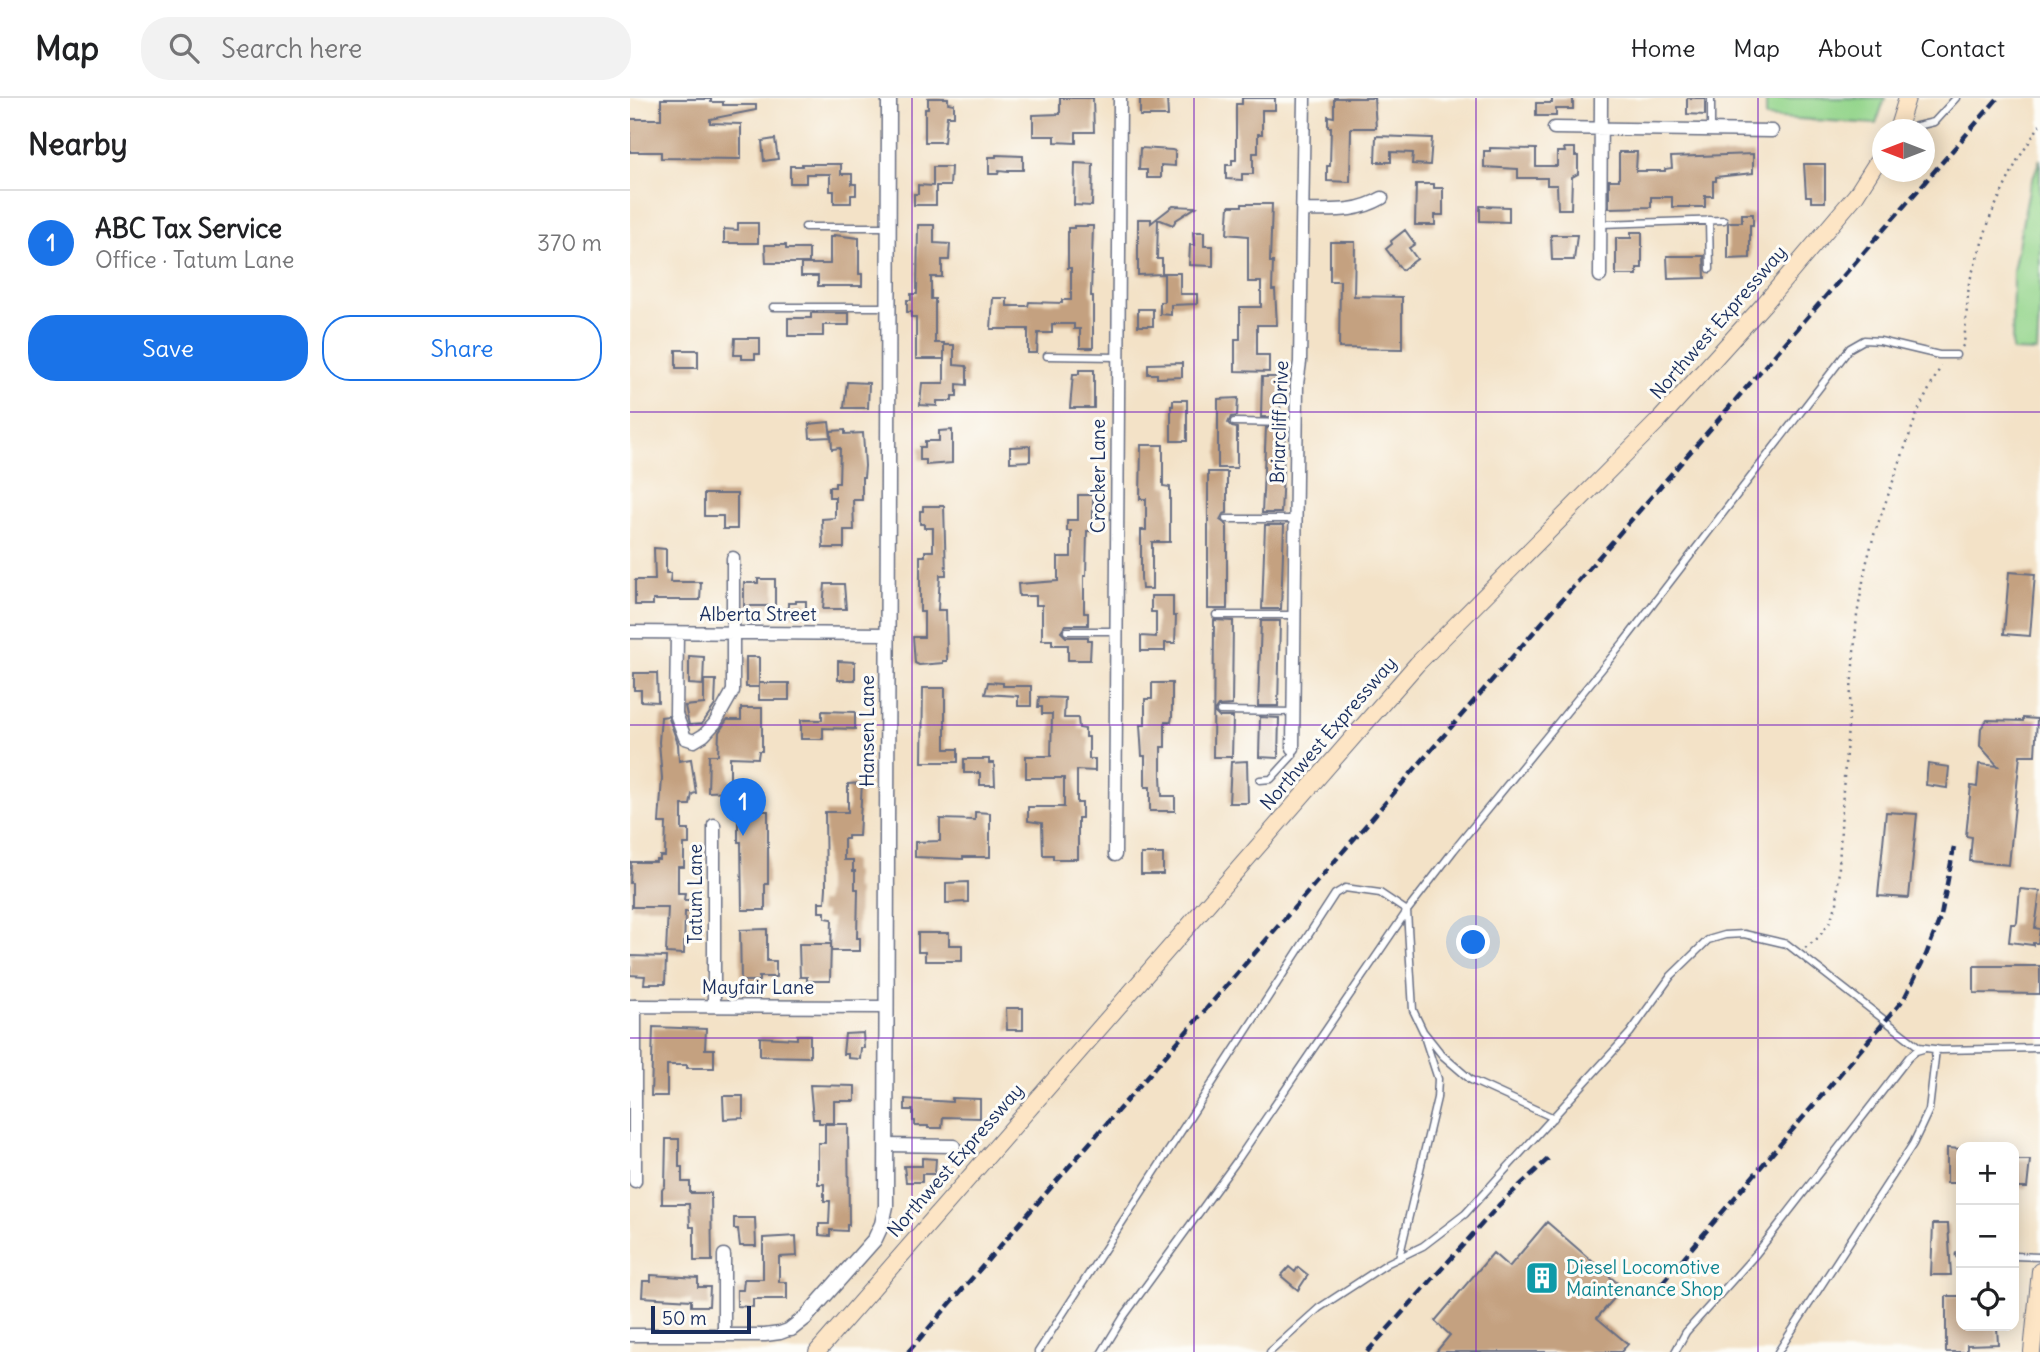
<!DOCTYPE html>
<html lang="en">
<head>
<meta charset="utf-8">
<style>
  :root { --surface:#fff; --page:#f2f2f2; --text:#202124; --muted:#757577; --line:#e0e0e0; --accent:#1a73e8 }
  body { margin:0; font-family:Delius,sans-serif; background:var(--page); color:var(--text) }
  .controls { position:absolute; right:21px; bottom:21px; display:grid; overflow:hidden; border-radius:14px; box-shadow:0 4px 18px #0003 }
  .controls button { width:63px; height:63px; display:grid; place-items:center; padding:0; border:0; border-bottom:2px solid var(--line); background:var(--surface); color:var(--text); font:35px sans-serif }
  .compass { position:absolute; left:1242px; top:21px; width:63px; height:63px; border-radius:50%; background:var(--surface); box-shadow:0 4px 18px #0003; rotate:270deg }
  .scale { position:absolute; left:21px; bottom:18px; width:100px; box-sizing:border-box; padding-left:7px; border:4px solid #1b2f5e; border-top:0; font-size:19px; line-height:24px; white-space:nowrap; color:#1b2f5e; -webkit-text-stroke:5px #fdfcf7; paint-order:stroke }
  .you { position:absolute; left:844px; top:845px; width:24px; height:24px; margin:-18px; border:5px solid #fff; border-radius:50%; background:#1a73e8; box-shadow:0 0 0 10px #1a73e833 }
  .badge { display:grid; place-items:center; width:46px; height:46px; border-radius:50%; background:var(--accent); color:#fff; font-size:23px; font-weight:700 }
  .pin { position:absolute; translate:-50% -58px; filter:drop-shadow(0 2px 4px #0008) }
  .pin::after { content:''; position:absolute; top:37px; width:24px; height:21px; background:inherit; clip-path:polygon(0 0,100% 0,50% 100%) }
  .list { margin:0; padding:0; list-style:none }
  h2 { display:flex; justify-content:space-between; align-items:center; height:91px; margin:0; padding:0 28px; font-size:30px }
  h2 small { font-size:23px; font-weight:400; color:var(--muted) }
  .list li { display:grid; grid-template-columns:46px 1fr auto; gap:21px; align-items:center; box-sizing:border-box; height:105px; padding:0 28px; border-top:2px solid var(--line) }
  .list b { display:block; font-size:26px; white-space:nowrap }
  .list p { margin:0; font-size:23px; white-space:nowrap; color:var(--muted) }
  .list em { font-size:23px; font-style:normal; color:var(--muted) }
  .actions { display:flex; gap:14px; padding:21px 28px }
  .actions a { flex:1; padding:16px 0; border:2px solid var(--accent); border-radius:28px; text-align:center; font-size:24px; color:var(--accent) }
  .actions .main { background:var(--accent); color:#fff }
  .icon { flex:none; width:38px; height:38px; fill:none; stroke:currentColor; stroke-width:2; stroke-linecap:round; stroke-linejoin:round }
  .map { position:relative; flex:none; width:1410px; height:1254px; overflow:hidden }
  header { display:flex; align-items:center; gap:42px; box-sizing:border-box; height:98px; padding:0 35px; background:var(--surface); border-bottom:2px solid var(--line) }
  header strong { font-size:33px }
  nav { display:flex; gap:38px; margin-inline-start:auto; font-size:24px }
  .search { width:490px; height:63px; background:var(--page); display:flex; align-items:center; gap:18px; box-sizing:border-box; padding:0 24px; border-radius:28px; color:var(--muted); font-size:26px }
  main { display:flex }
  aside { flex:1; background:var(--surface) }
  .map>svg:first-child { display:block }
</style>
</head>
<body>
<header>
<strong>Map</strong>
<div class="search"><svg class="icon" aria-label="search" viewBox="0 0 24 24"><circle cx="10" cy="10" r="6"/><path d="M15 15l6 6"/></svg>Search here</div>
<nav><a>Home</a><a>Map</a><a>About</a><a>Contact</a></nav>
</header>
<main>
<aside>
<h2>Nearby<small></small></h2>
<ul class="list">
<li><span class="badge">1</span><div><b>ABC Tax Service</b><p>Office · Tatum Lane</p></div><em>370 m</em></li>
</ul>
<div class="actions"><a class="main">Save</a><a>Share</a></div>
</aside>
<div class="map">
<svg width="1410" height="1254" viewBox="0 0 1410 1254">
  <rect width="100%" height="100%" fill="#fdfcf7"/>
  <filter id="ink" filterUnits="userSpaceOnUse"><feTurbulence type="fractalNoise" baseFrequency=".0143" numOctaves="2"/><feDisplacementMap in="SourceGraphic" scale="14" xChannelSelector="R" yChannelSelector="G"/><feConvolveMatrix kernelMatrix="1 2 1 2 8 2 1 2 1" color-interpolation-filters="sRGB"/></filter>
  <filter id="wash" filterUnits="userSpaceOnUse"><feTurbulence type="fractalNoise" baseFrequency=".00686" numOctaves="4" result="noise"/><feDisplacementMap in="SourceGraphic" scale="28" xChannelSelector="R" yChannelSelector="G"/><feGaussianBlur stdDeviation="1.57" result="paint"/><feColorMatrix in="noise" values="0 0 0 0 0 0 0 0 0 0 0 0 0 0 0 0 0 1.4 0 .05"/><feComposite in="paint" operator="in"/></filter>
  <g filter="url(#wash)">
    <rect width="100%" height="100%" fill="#f3e2c7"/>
    <path fill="#94d58c" stroke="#588275" stroke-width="2" d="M1136 0H1255L1246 26 1136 19Z
      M1410 61V198L1407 254 1382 253 1383 173 1399 91Z"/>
    <g id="blocks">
      <path fill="#c4a180" d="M298 0H318V5L324 6V18H317L314 44H295V11H298Z
        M430 0H463L464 34H446V45L425 44V38H403V17L430 16Z
        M510 0H537L538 18H510Z
        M612 0H645V12H632V36H628V55H623V76H612V82L596 81V67H602V62H606V6H612Z
        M704 0H744L746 30H721L720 84 697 83V68H700L701 29H698V18L704 19Z
        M922 0H943V11H926V18H906V5H922Z
        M1057 0H1075V17L1057 16Z
        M31 1H81V4H93V7H126V12L80 21V25L111 26V61L31 60V54H0V21H31Z
        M746 38 802 40 800 67 782 66 783 55 761 54V64H745Z
        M145 41 148 61 134 63 132 43Z
        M510 50 542 52 545 53V68L531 67V80H517V72H509Z
        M860 50 906 51V68H927V54H935L934 50H945V58H948V76L942 79 941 111H928L927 87H917V80H888V71L854 69V53H860Z
        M989 54H1007L1006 73H1035V71L1042 70 1041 59 1123 56V75L1086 79V83H1083V98H1075V109H1042V99H1021V109L979 110V82H989Z
        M366 57 393 58V72H378V74L369 73 368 76H359V59H366Z
        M445 65 463 66 462 108 444 107Z
        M172 66H211V76H222V86H226V97H221V105H204V93H200V76H176V85H160V68H172Z
        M1174 66H1195V104H1181V98H1176Z
        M303 69H321L320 88H306V107H284V96H288V87L303 88Z
        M786 86H804V90H813V117H805V127H785Z
        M612 106H642L640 164H643L642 192H645L647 227H627V257H639V274L605 273V241H610V209H631V184H618V138L597 136 599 108H612Z
        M543 108 566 109 546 122 543 127 528 121 527 161H532V176L508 177V121H521V125Z
        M850 108 879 109V124L850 123Z
        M1112 116H1123V127H1120V160L1098 161V126L1099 124H1112Z
        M108 125H128V145H94V131L108 132Z
        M288 127H304V145L320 146 319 162H312V179H301V201H305V245H314V261H286V219H281V214H277V202H281V196H287Z
        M444 128H463L461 198H463V250H450V231H444V226H422V235H408L407 255H398V231H361L363 200H377V208H398L399 204 432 205V202H441V170H438V130H444Z
        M775 132 785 146 779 150 787 161 772 172 756 151 762 146 761 143Z
        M563 134H574V148H583V168L559 167 560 147H564Z
        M1001 134H1012V170H1007V177H986V140H1001Z
        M204 137 229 140V176H232V188H188V178H171V166H200V139H204Z
        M921 137H947L944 162H922Z
        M700 144H725L724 198 772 199V251L709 250 710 183H700Z
        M135 147H156V151H179V165H136Z
        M1037 158H1074L1075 180 1038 181Z
        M534 175H550V196H567V206L541 207V217L530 216V204H534Z
        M508 211H523V228H508Z
        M181 215H219V227H193V238H158V220H181Z
        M105 240H130V256H125V261H112V257H104Z
        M314 247H324V267L336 268 337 270V287L327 286V298H322V303H307V308L290 307 292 285H314Z
        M46 252H68V270H46Z
        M552 265V279L527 280V276H518V266Z
        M449 272H464V310H440L443 276H449Z
        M632 279H651L650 319H631Z
        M217 284 239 285 238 310H214Z
        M608 300 607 318 601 319 598 325 602 329 607 330V370H588V301Z
        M543 302H557V343H541V308H543Z
        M199 324 201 339 180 340 179 326Z
        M636 330 655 331 651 415H632Z
        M215 332V336L233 335 235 368 234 379H232V402H223L224 432H214V450H193L192 421 205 420V399H199V389H205V385H209L210 350 202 351 201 333Z
        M322 332V365L296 367V362H290V349H295V343H309V333Z
        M511 347H533V388L540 389V444H522V491H512L511 479V432H516V401H510Z
        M400 348V363L380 364V349Z
        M578 374H597V415L593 416 590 422 597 427V511H578Z
        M74 396H107V431H93V418H74Z
        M448 397H463V433H457L456 478H454V515H458V527H436L431 534 436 539H458V542H461L460 562H438V547H422V542H412V507H406V498H389L388 486 428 483V459H441V433H437V422H448Z
        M293 408H314L316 477H310L308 512H316L317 563H313V565L289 567 285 565 283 539H294V514H290V458H295V453H303V430H294V426H290V413H293Z
        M635 427H654L651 511H632Z
        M24 450 36 451V475H41L40 484H71L70 502H23V507H5V482H25Z
        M1379 474 1405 476 1400 538 1374 536Z
        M128 481H145V508H114V485H128Z
        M195 486H214L216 511H193Z
        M521 498H543V518H546L545 545H535V553H511V538L526 539V514H521Z
        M166 503H176V518H158V505H166Z
        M584 522 603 523 602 607 588 608 584 614 589 619H603L602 659H583Z
        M631 523H650L648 608H628Z
        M59 558 74 559 73 587 59 586Z
        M116 559H129V589H116Z
        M208 563 225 564V582H208Z
        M4 575H27L28 604 11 603V592H4Z
        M74 582H86L85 607 72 626 59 627 55 608 74 606Z
        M358 584 373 585V588H401V608H388V598L355 596Z
        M129 585H159V602H129Z
        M522 585H542V619L541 624H535V649H531V678L532 698H545V713H520V689H515V658H512L510 627H515V601H522Z
        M293 590H315V651H328V664H292Z
        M409 599 435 600 434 620H448L449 630 455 631V639H459V661H465V673L447 672V705H452V720H448V761H423V757H413L412 725 398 723V709H434V680H396V658H421L422 616H412V609H408Z
        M111 610H132V653H129L128 660 100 659V682H102L103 693 78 694 79 657H88L89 634 97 622H111Z
        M192 613 225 614V631L193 630V641H171V622H192Z
        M38 618 48 646 49 663 61 661 66 695 62 696 60 707H52V732H59V746H54V769H48V795H55L54 802H60V814H55L54 856 36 855 38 809H2V785H0L1 764H26V762H30V758H35L36 725H29L32 680 29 644 31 619Z
        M630 619 649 620 648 660 629 659Z
        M1393 620 1407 621 1405 657H1390L1379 767 1340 763 1342 739 1336 738 1341 688 1347 689 1349 666 1368 668 1350 648 1351 630 1357 622 1393 623Z
        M334 661H359V665H364L365 687H350V675H334Z
        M617 663 618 705H599L601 664Z
        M1298 666 1319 669 1317 690 1296 687Z
        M232 685 229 738H218V741H214V762H223V773H225V791H228L227 840H230V853H201L202 821 195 820V814H189V804H195L196 790 195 714H218V686Z
        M111 713H138V786H135V812H112L111 744H108V723H111Z
        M345 714 360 715V759H333V761L285 759V744L310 743V721L345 722Z
        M1256 714 1287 716 1279 800 1248 798Z
        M511 756H533V776H511Z
        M338 784V804L316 805V785Z
        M1390 791 1410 793 1405 830 1410 831 1408 845H1403V847L1379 844 1381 826H1386L1387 824Z
        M137 831V863H146V879H129V883H111L110 832Z
        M288 835H319V847H332V863H295V854H288Z
        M169 846H201L200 883H177V879H170Z
        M0 858 36 859 35 886H14L15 878 0 877Z
        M1344 868H1410V896L1344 895Z
        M376 910H393V932H377Z
        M23 929 76 931 75 951H84V970H57V967H37V998H21Z
        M233 935 234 950H231L230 961 218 960V956H213L215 936Z
        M167 937H180V959L130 958V939L167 941Z
        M180 987 225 988V1003H204V1025H189V1021H183Z
        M93 998H113V1020L94 1021Z
        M322 1000 350 1001V1020L313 1019 312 1030H298V1028H285V1023H283V1012H275V1001L322 1004Z
        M195 1026H218L219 1127H217V1133L200 1132V1138L189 1137V1126H199L200 1103H194V1086H188V1045H195Z
        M36 1041H49V1069H52V1084H60V1095H81L82 1163H64V1129H60L59 1106H32V1092L35 1088Z
        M1317 1050 1331 1051V1085H1317Z
        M292 1060 306 1061 305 1076H292V1084H276L274 1068H292Z
        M1384 1062H1400L1397 1090H1384Z
        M104 1120H125L126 1148H110L108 1131H104Z
        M917 1124 993 1190 967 1220 998 1246 991 1254H806L820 1237 805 1223 863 1155 879 1169Z
        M1303 1126H1318L1321 1177H1301Z
        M166 1138 167 1158 149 1159V1184H157V1201H123V1209L107 1208V1192H113L114 1181H133V1140Z
        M659 1169 665 1174 668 1169 678 1177 668 1192 651 1178Z
        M21 1177 68 1180V1189H80L79 1208H61V1202L12 1199 13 1183H21Z
        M1316 1198H1331V1228L1367 1229 1368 1246 1337 1247V1254H1316Z"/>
    </g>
  </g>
  <g filter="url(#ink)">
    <use href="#blocks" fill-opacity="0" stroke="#676e83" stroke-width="2"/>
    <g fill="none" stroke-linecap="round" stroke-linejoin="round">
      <defs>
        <path id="service" d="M1270 32 1304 24 1326 0
          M1081 33V0
          M1079 122 1080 171
          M971 126 1094 122
          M175 129H259
          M143 209H257
          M417 258 488 259
          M604 324 666 325
          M596 421H665
          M586 517H664
          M437 533H487
          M590 613 664 614
          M630 682 641 681 663 657V650
          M1329 1157H1331
          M1384 1158 1410 1159
          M769 1160 807 1000 808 981 795 941
          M408 1254 705 796 715 790 750 795 777 813 783 912 793 933 812 957 841 982 924 1020
          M472 1254 494 1218 606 1064 777 813 824 752 993 545 1220 250 1234 242 1250 243 1309 257H1326
          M640 1254 689 1210 758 1165 793 1148 835 1116 1000 935 1041 878 1078 842 1095 837 1114 836 1157 846 1289 949 1311 952 1410 950
          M1045 1254 1056 1234 1126 1156 1279 959 1286 953 1293 951
          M1148 1254 1283 1046 1299 1012 1306 951"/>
        <path id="minor" d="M924 30 1142 33
          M673 112C703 112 726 115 752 100
          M970 178 971 0
          M0 534 256 536
          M47 535 46 616 55 640 64 643 74 637 85 625 103 593V460
          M663 650 667 286 670 264 674 0
          M485 757 490 0
          M84 907V727
          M0 908 256 909
          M256 1047 324 1048
          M5 1083V908
          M0 1237H135L150 1235 161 1231
          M94 1237V1157"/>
        <path id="tertiary" d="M161 1231 175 1220 245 1141 252 1126 256 1108 259 0"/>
        <path id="secondary" d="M1267 32 1277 0
          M187 1254 787 566 1029 322 1134 206 1226 97 1252 56
          M1402 1254 1410 1173"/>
      </defs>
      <use href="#service" stroke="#676e83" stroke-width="9"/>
      <use href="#minor" stroke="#676e83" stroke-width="15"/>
      <use href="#tertiary" stroke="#676e83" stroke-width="17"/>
      <use href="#secondary" stroke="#676e83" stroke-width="18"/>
      <path stroke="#676e83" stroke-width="2.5" stroke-dasharray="2 5" stroke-linecap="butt" d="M1332 249 1334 246 1339 185 1361 117 1387 63 1410 27
        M1175 850 1188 840 1199 825 1207 806 1213 692 1227 517 1236 467 1244 437 1288 313 1311 268"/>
      <use href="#service" stroke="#fff" stroke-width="6"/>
      <use href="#minor" stroke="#fff" stroke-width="12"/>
      <use href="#tertiary" stroke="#fff" stroke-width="14"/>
      <use href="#secondary" stroke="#fde5c5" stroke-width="16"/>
      <path stroke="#1b2f5e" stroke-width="4.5" stroke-dasharray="10 5" stroke-linecap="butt" d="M1032 1185 1274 901 1296 857 1311 818 1324 749
        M278 1254 1368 0
        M737 1254 869 1107 919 1060"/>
    </g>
  </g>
  <path fill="none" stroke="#7b2cbf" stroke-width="2" stroke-opacity="0.55" d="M282 0V1254M564 0V1254M846 0V1254M1128 0V1254M0 314H1410M0 627H1410M0 940H1410"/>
  <defs>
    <symbol id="building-square" viewBox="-11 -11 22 22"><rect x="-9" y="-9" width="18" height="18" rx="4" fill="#0f9aa8" stroke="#fdfcf7"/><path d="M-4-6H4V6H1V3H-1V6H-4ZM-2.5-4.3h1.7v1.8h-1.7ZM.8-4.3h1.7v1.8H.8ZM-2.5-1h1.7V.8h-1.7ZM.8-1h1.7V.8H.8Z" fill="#fff"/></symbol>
  </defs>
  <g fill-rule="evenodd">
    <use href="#building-square" x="893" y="1161" width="38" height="38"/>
  </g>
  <g text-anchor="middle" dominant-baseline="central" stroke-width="6" stroke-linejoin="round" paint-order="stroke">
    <g font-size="19" fill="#1b2f5e" stroke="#fdfcf7">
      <text transform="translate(1088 224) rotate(-49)">Northwest Expressway</text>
      <text transform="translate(649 324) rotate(-88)">Briarcliff Drive</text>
      <text transform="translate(468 378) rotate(-90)">Crocker Lane</text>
      <text x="128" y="516">Alberta Street</text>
      <text transform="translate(237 633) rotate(-90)">Hansen Lane</text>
      <text transform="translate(698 635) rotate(-49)">Northwest Expressway</text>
      <text transform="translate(65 796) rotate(-90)">Tatum Lane</text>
      <text x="128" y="889">Mayfair Lane</text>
      <text transform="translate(325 1062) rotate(-49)">Northwest Expressway</text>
    </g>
    <g font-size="19" fill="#0d838f" stroke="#fdfcf7" text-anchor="start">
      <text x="936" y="1169">Diesel Locomotive<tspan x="936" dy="22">Maintenance Shop</tspan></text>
    </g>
  </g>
</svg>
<div class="controls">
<button>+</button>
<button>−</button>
<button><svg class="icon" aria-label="locate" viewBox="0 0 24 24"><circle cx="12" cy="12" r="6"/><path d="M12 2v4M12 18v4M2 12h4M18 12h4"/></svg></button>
</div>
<svg class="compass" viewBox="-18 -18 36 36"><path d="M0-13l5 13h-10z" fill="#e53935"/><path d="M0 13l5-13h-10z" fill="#757577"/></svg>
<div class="scale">50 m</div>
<div class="you"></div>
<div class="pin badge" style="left:113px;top:738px">1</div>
</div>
</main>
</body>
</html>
